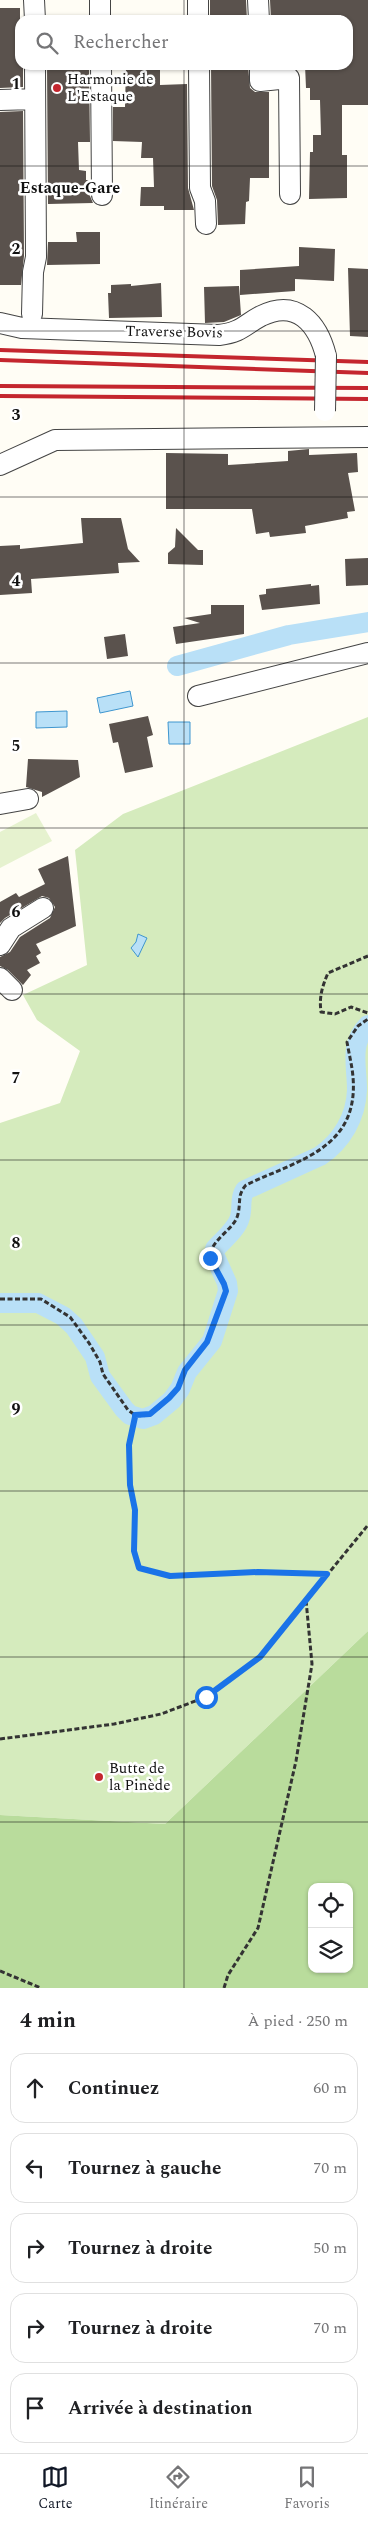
<!DOCTYPE html>
<html lang="fr">
<head>
<meta charset="utf-8">
<style>
  :root { --surface:#fff; --page:#f6f6f6; --text:#202124; --muted:#757577; --line:#e0e0e0; --accent:#111827 }
  body { margin:0; font-family:Spectral,serif; background:var(--page); color:var(--text) }
  .controls { position:absolute; right:15px; bottom:15px; display:grid; overflow:hidden; border-radius:10px; box-shadow:0 1px 4px #0004 }
  .controls button { width:45px; height:45px; display:grid; place-items:center; padding:0; border:0; border-bottom:1px solid var(--line); background:var(--surface); color:var(--text); font:25px sans-serif }
  .stop { position:absolute; width:15px; height:15px; margin:-11px; border:4px solid #1a73e8; border-radius:50%; background:#fff }
  .stop.end { background:#1a73e8; border-color:#fff; box-shadow:0 1px 5px #0008 }
  .list { margin:0; padding:0; list-style:none }
  h2 { display:flex; justify-content:space-between; align-items:center; height:65px; margin:0; padding:0 20px; font-size:21px }
  h2 small { font-size:16px; font-weight:400; color:var(--muted) }
  .list li { display:grid; grid-template-columns:32px 1fr auto; gap:15px; align-items:center; box-sizing:border-box; height:70px; margin:0 10px 10px; padding:0 10px; border:1px solid var(--line); border-radius:15px }
  .list b { display:block; font-size:19px; white-space:nowrap }
  .list em { font-size:16px; font-style:normal; color:var(--muted) }
  .icon { flex:none; width:28px; height:28px; fill:none; stroke:currentColor; stroke-width:2; stroke-linecap:round; stroke-linejoin:round }
  .map { position:relative; flex:none; width:368px; height:1988px; overflow:hidden }
  .search { position:absolute; background:var(--surface); box-shadow:0 1px 4px #0004; left:15px; right:15px; top:15px; height:55px; display:flex; align-items:center; gap:12px; box-sizing:border-box; padding:0 18px; border-radius:15px; color:var(--muted); font-size:19px }
  .sheet { height:465px; background:var(--surface) }
  nav { display:flex; justify-content:space-around; align-items:center; box-sizing:border-box; height:70px; border-top:1px solid var(--line); background:var(--surface); font-size:14px; color:var(--muted) }
  nav a { display:grid; justify-items:center; gap:2px }
  nav .on { color:var(--accent) }
  .map>svg:first-child { display:block }
</style>
</head>
<body>
<div class="map">
<svg width="368" height="1988" viewBox="0 0 368 1988">
  <rect width="100%" height="100%" fill="#fffdf5"/>
  <path fill="#d5ebbd" d="M368 717V1631L165 1824 0 1815V1123L60 1103 80 1051 37 1020 23 995 87 965 75 850 123 814Z"/>
  <path fill="#b9dc9c" fill-rule="evenodd" d="M368 1631V1988H0V1815L165 1824ZM312 1887H349V1969H312Z"/>
  <path fill="#e6f2cf" d="M36 813 52 841 0 868V832Z"/>
  <path fill="#b9e0f7" stroke="#3f96cf" d="M130 691 133 706 100 713 97 698Z
    M67 711V727L36 728V712Z
    M168 722H190V744H169Z
    M138 934 147 938 138 957 131 948 136 942Z"/>
  <g fill="none" stroke-linecap="round" stroke-linejoin="round">
    <path stroke="#b9e0f7" stroke-width="20" d="M177 666 289 635 368 622
      M0 1303H38L63 1316 74 1326 95 1357 100 1376 124 1409 130 1415 143 1419 154 1415 172 1400 180 1389 187 1372 212 1341 228 1291 227 1283 214 1254 215 1249C223 1240 237 1229 240 1217 243 1207 239 1199 245 1190L320 1156C342 1141 356 1117 357 1090 357 1065 349 1044 368 1025"/>
  </g>
  <path fill="#5a524d" d="M210 0H246L247 20H210Z
    M270 0H368V105H342V155H347V198L309 199 310 152H313V135H321L320 100H310V88H306L305 65H348V20H341V15L298 20H271Z
    M0 8H20V65H23V87L0 88Z
    M47 65H89L90 142H78L79 170 86 171V180H90V196L93 203 48 204Z
    M126 65H160V85L187 84 188 188 194 210H164V206H140L141 187H154L153 158H141L142 142 113 141V107H125Z
    M211 65H248L250 88 255 92H269V178H250L249 201 246 202 245 224 218 225 217 200 212 186Z
    M23 111 24 256 21 285H0V112Z
    M76 232H100V264L47 265 48 242H77Z
    M299 247 335 249 334 281 295 279V291L240 295V270L299 266Z
    M348 268 368 269V337L350 336Z
    M161 283 162 317 109 318 108 293H111V285L131 284V286Z
    M239 286 241 315 224 322 205 323 204 287Z
    M309 449V455L357 453 358 472 348 473 355 511 347 512 348 518 305 526 306 533 270 537 269 532 256 534 252 509H166V453L228 454V465L288 461V451Z
    M81 518H121L128 549 140 562 118 563 119 573 31 579 32 593 0 595V546L20 545V549L83 543Z
    M176 528 198 550H203V565L168 564V553L175 547Z
    M368 558V585L346 586 345 559Z
    M311 584V586L319 585 320 604 262 610 259 595 266 594V589Z
    M211 605H244V634L176 644 173 627 200 623 184 618 211 614Z
    M125 634 128 656 107 659 104 637Z
    M148 716 153 735 147 737 153 767 125 773 118 742 113 743 109 724Z
    M28 759 78 760 80 777 42 797V792L26 787Z
    M68 856 76 926 36 944 41 953 36 956 40 963 27 970 31 975 23 985 8 970 0 966V957L10 952 20 937 50 918 55 907 49 898 42 896 5 918 0 923V902L16 893 19 897 45 884 38 869Z"/>
  <g fill="none" stroke-linecap="round" stroke-linejoin="round">
    <defs>
      <path id="minor" d="M34 0 35 20
        M100 0V20
        M198 0V20
        M258 0 259 20
        M101 65 102 195
        M199 65 200 188 205 201 206 224
        M260 65V81L289 78 290 194
        M0 100 35 99
        M32 314 33 272 36 257 35 65
        M0 323 22 328 219 335C242 332 244 325 261 316 297 298 318 324 326 356
        M0 465 55 440 368 437
        M198 696 368 653
        M0 804 28 799
        M0 945 11 928 43 908
        M0 978 12 990"/>
    </defs>
    <use href="#minor" stroke="#444" stroke-width="22"/>
    <path stroke="#333" stroke-width="3" stroke-dasharray="5 2.5" stroke-linecap="butt" d="M368 956 328 973C322 987 319 997 321 1012L335 1014 351 1007 368 1013
      M0 1299H41L70 1317 89 1343 100 1362 103 1374 128 1410 135 1415 143 1416 159 1408 178 1388 185 1370 207 1342 226 1291C223 1279 214 1270 211 1259 207 1241 235 1230 238 1214 241 1202 237 1195 246 1185 298 1160 359 1149 353 1077 352 1065 349 1054 347 1042L358 1026 368 1019
      M135 1415 129 1445 130 1485 135 1510 134 1551 139 1568 170 1576 258 1572 327 1574
      M0 1739 114 1724 161 1714 206 1697 260 1657 368 1525
      M0 1971 41 1988
      M224 1988 228 1975 258 1928 296 1761 312 1664 306 1600"/>
    <use href="#minor" stroke="#fff" stroke-width="20"/>
    <path stroke="#c4262e" stroke-width="4" d="M0 350 368 362
      M0 360 368 373
      M0 386 368 388
      M0 396 368 399"/>
    <defs>
      <path id="minor-bridge" d="M325 411 326 356"/>
    </defs>
    <use href="#minor-bridge" stroke="#444" stroke-width="22" stroke-linecap="butt"/>
    <use href="#minor-bridge" stroke="#fff" stroke-width="20"/>
  </g>
  <g fill="none" stroke-linecap="round" stroke-linejoin="round">
    <path stroke="#1a73e8" stroke-width="6" d="M206 1697 260 1657 327 1574 258 1572 170 1576 139 1568 134 1551 135 1510 130 1485 129 1445 135 1417V1415L150 1414 169 1398 178 1388 185 1370 207 1342 226 1291 224 1284 210 1258"/>
  </g>
  <path fill="none" stroke="#111" stroke-width="1" stroke-opacity="0.55" d="M184 0V20M184 65V1988M0 166H368M0 331H368M0 497H368M0 663H368M0 828H368M0 994H368M0 1160H368M0 1325H368M0 1491H368M0 1657H368M0 1822H368"/>
  <g fill="#c4262e" stroke="#fff" stroke-width="2">
    <circle cx="57" cy="88" r="5"/>
    <circle cx="99" cy="1777" r="5"/>
  </g>
  <g text-anchor="middle" dominant-baseline="central" stroke-width="5" stroke-linejoin="round" paint-order="stroke">
    <g font-size="15" fill="#111" stroke="#fff" text-anchor="start">
      <text x="67" y="79">Harmonie de<tspan x="67" dy="17">L'Estaque</tspan></text>
      <text x="109" y="1768">Butte de<tspan x="109" dy="17">la Pinède</tspan></text>
    </g>
    <g font-size="15" fill="#111" stroke="#fff">
      <text transform="translate(174 332) rotate(1)">Traverse Bovis</text>
    </g>
    <g font-size="16" font-weight="bold" fill="#111" stroke="#fff">
      <text x="70" y="188">Estaque-Gare</text>
    </g>
  </g>
  <g font-size="16" text-anchor="middle" font-weight="bold" fill="#111" stroke="#fff" stroke-width="5" stroke-linejoin="round" paint-order="stroke">
    <text x="16" y="89">1</text>
    <text x="16" y="254">2</text>
    <text x="16" y="420">3</text>
    <text x="16" y="586">4</text>
    <text x="16" y="751">5</text>
    <text x="16" y="917">6</text>
    <text x="16" y="1083">7</text>
    <text x="16" y="1248">8</text>
    <text x="16" y="1414">9</text>
  </g>
</svg>
<div class="controls">
<button><svg class="icon" aria-label="locate" viewBox="0 0 24 24"><circle cx="12" cy="12" r="6"/><path d="M12 2v4M12 18v4M2 12h4M18 12h4"/></svg></button>
<button><svg class="icon" aria-label="layers" viewBox="0 0 24 24"><path d="M12 4l9 5-9 5-9-5zM3 14l9 5 9-5"/></svg></button>
</div>
<div class="stop" style="left:206px;top:1697px"></div>
<div class="stop end" style="left:210px;top:1258px"></div>
<div class="search"><svg class="icon" aria-label="search" viewBox="0 0 24 24"><circle cx="10" cy="10" r="6"/><path d="M15 15l6 6"/></svg>Rechercher</div>
</div>
<section class="sheet">
<h2>4 min<small>À pied · 250 m</small></h2>
<ul class="list">
<li><svg class="icon" aria-label="ahead" viewBox="0 0 24 24"><path d="M12 20V5M6 11l6-6 6 6"/></svg><div><b>Continuez</b></div><em>60 m</em></li>
<li><svg class="icon" aria-label="left" viewBox="0 0 24 24"><path d="M17 20v-9H6M10 6l-5 5 5 5"/></svg><div><b>Tournez à gauche</b></div><em>70 m</em></li>
<li><svg class="icon" aria-label="right" viewBox="0 0 24 24"><path d="M7 20v-9h11M14 6l5 5-5 5"/></svg><div><b>Tournez à droite</b></div><em>50 m</em></li>
<li><svg class="icon" aria-label="right" viewBox="0 0 24 24"><path d="M7 20v-9h11M14 6l5 5-5 5"/></svg><div><b>Tournez à droite</b></div><em>70 m</em></li>
<li><svg class="icon" aria-label="arrive" viewBox="0 0 24 24"><path d="M6 21V4h12l-3 4 3 4H6"/></svg><div><b>Arrivée à destination</b></div></li>
</ul>
</section>
<nav>
<a class="on"><svg class="icon" aria-label="map" viewBox="0 0 24 24"><path d="M3 6l6-2 6 2 6-2v14l-6 2-6-2-6 2zM9 4v14M15 6v14"/></svg>Carte</a>
<a><svg class="icon" aria-label="directions" viewBox="0 0 24 24"><path d="M12 3l9 9-9 9-9-9zM9 14v-3h6M13 9l2 2-2 2"/></svg>Itinéraire</a>
<a><svg class="icon" aria-label="saved" viewBox="0 0 24 24"><path d="M7 4h10v16l-5-4-5 4z"/></svg>Favoris</a>
</nav>
</body>
</html>
